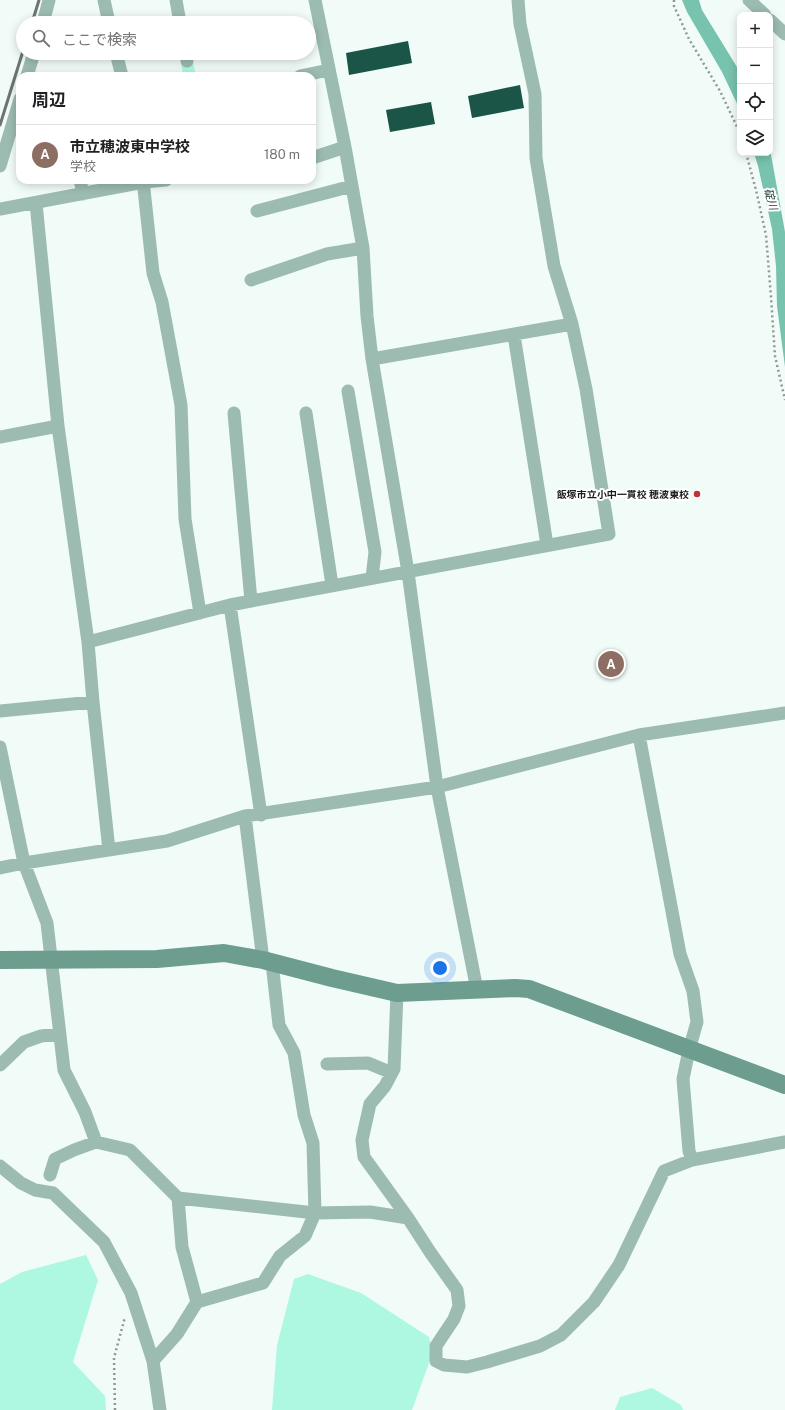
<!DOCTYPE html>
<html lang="ja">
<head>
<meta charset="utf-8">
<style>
  :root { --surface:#fff; --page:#f6f6f6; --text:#202124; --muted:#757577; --line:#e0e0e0; --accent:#c13137 }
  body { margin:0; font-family:"Public Sans","Noto Sans JP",sans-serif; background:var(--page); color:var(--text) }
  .controls { position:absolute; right:12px; top:12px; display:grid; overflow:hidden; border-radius:8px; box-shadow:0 2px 10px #0003 }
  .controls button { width:36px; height:36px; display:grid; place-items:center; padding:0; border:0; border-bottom:1px solid var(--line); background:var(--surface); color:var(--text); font:20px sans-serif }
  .you { position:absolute; left:440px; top:968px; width:14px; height:14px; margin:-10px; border:3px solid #fff; border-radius:50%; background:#1a73e8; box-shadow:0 0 0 6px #1a73e833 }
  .badge { display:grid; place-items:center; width:26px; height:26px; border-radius:50%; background:var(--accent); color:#fff; font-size:13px; font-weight:700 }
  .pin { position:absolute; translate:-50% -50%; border:2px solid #fff; box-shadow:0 1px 4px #0006 }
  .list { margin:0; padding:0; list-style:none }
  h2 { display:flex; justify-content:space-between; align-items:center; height:52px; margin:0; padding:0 16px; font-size:17px }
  h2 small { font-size:13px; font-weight:400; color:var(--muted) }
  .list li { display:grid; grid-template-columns:26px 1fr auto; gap:12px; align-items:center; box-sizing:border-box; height:60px; padding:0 16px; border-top:1px solid var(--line) }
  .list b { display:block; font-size:15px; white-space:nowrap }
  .list p { margin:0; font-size:13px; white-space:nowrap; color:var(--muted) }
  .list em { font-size:13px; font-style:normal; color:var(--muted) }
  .icon { flex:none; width:22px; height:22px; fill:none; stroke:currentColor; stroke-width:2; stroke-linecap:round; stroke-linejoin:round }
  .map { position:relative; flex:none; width:785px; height:1410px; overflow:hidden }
  .search { position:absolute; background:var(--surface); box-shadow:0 2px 10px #0003; left:16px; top:16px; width:300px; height:44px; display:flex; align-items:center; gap:10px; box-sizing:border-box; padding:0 14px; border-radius:22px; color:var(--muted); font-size:15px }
  .panel { position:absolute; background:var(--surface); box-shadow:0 2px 10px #0003; left:16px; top:72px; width:300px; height:112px; border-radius:12px }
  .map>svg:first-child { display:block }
</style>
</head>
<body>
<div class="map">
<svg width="785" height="1410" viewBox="0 0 785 1410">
  <rect width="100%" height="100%" fill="#f1fbf8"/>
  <path fill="#aef8e1" d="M193 62 196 76H183L181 64Z
    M86 1255 98 1280 73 1362 105 1396 106 1410H0V1284L22 1272Z
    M308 1274 361 1293 429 1337 433 1352 412 1410H272L277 1345 294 1279Z
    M652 1388 681 1405 683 1410H615L620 1397Z"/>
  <path fill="#78c3ae" d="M682 0H699L702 10 740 72V110L722 72 687 12Z
    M770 149 785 232V367L777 306 776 266 772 229 758 166 754 153H770Z"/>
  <path fill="#1a5547" d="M408 41 412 63 349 75 346 53Z
    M520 85 524 108 472 118 468 96Z
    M431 102 435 124 390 132 386 110Z"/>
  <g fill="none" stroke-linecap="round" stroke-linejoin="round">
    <path stroke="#919795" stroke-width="2.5" stroke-dasharray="2 3" stroke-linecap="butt" d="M674 0V6L689 39 720 91 740 133
      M746 153 756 190 766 235 771 297 775 356 785 400
      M115 1410 114 1358 125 1317"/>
    <path stroke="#9cbbb1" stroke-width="13" d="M104 0 109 23
      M176 0 180 23
      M315 0 345 147 363 248 367 316 372 359 408 572 437 787 477 990
      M749 0 765 15
      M770 20 785 34
      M43 23 49 0
      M116 53 122 76
      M186 53 187 61
      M27 76 34 53
      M300 76 329 70
      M312 158 345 147
      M0 166 20 99
      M80 180 83 194
      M143 180 153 273 162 302 181 405 185 519 200 613
      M36 203 58 426 88 642 93 702 109 850
      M0 209 144 182 166 180
      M257 211 352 186
      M251 280 327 254 363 248
      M514 335 547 545
      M372 359 572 324 554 266 536 158 535 94 520 24 518 0
      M348 391 375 552 372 578
      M234 413 251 601
      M306 413 332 585
      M0 437 58 426
      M230 605 261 815
      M88 642 230 605 609 534 586 389 572 324
      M0 711 93 702
      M639 735 680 954 693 991 697 1022 689 1050 683 1079 689 1151 692 1160
      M0 747 24 863 47 923 64 1070 85 1112 96 1142 130 1150 178 1198 315 1213 370 1212 408 1218
      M245 816 263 960
      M0 868 24 863 167 841 245 816 437 787 639 735 785 713
      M397 993 394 1069 385 1086 370 1104 362 1140 364 1157 408 1218 430 1252 457 1290 459 1306 454 1319 436 1346V1361L444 1365 467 1367 487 1362 540 1346 561 1335 594 1302 619 1265 664 1171 692 1160 785 1142
      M327 1064 368 1063 392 1073
      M0 1065 24 1042 41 1036 59 1034
      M0 1166 21 1183 35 1190 53 1193 104 1242 131 1293 153 1361 160 1410
      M50 1175 55 1159 74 1150 96 1142
      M178 1198 182 1247 197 1302
      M153 1361 177 1334 197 1302 263 1283 280 1256 305 1236 315 1213 313 1143 304 1115 294 1053 279 1025 272 963"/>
    <path stroke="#6d9d8e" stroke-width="18" d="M0 960 157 959 224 953 263 960 332 978 397 993 515 988 529 989 785 1085"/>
    <path stroke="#6e7472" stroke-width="3" d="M32 23 39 0
      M0 125 23 51"/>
  </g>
  <circle fill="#c13137" stroke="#fff" stroke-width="1.5" cx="697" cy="494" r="4"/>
  <g text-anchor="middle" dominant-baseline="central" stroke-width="4" stroke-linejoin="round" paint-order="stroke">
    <g font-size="10" font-weight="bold" fill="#1c1f1e" stroke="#fff" text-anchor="end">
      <text x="689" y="494">飯塚市立小中一貫校 穂波東校</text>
    </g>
    <g font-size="11" font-style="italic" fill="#0f332a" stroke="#fff">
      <text transform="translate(771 199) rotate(75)">碇川</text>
    </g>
  </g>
</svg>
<div class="controls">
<button>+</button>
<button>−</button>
<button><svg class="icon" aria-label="locate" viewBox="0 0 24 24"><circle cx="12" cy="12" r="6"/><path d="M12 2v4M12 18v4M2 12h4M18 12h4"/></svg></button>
<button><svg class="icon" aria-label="layers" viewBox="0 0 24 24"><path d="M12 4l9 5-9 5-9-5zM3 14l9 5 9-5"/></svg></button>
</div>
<div class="you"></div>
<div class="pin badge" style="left:611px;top:664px;background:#8d6e63">A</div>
<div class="search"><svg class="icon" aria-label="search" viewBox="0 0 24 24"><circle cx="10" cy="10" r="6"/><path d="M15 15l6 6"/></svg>ここで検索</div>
<section class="panel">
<h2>周辺<small></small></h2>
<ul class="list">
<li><span class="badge" style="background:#8d6e63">A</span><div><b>市立穂波東中学校</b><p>学校</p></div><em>180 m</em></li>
</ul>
</section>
</div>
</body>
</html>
